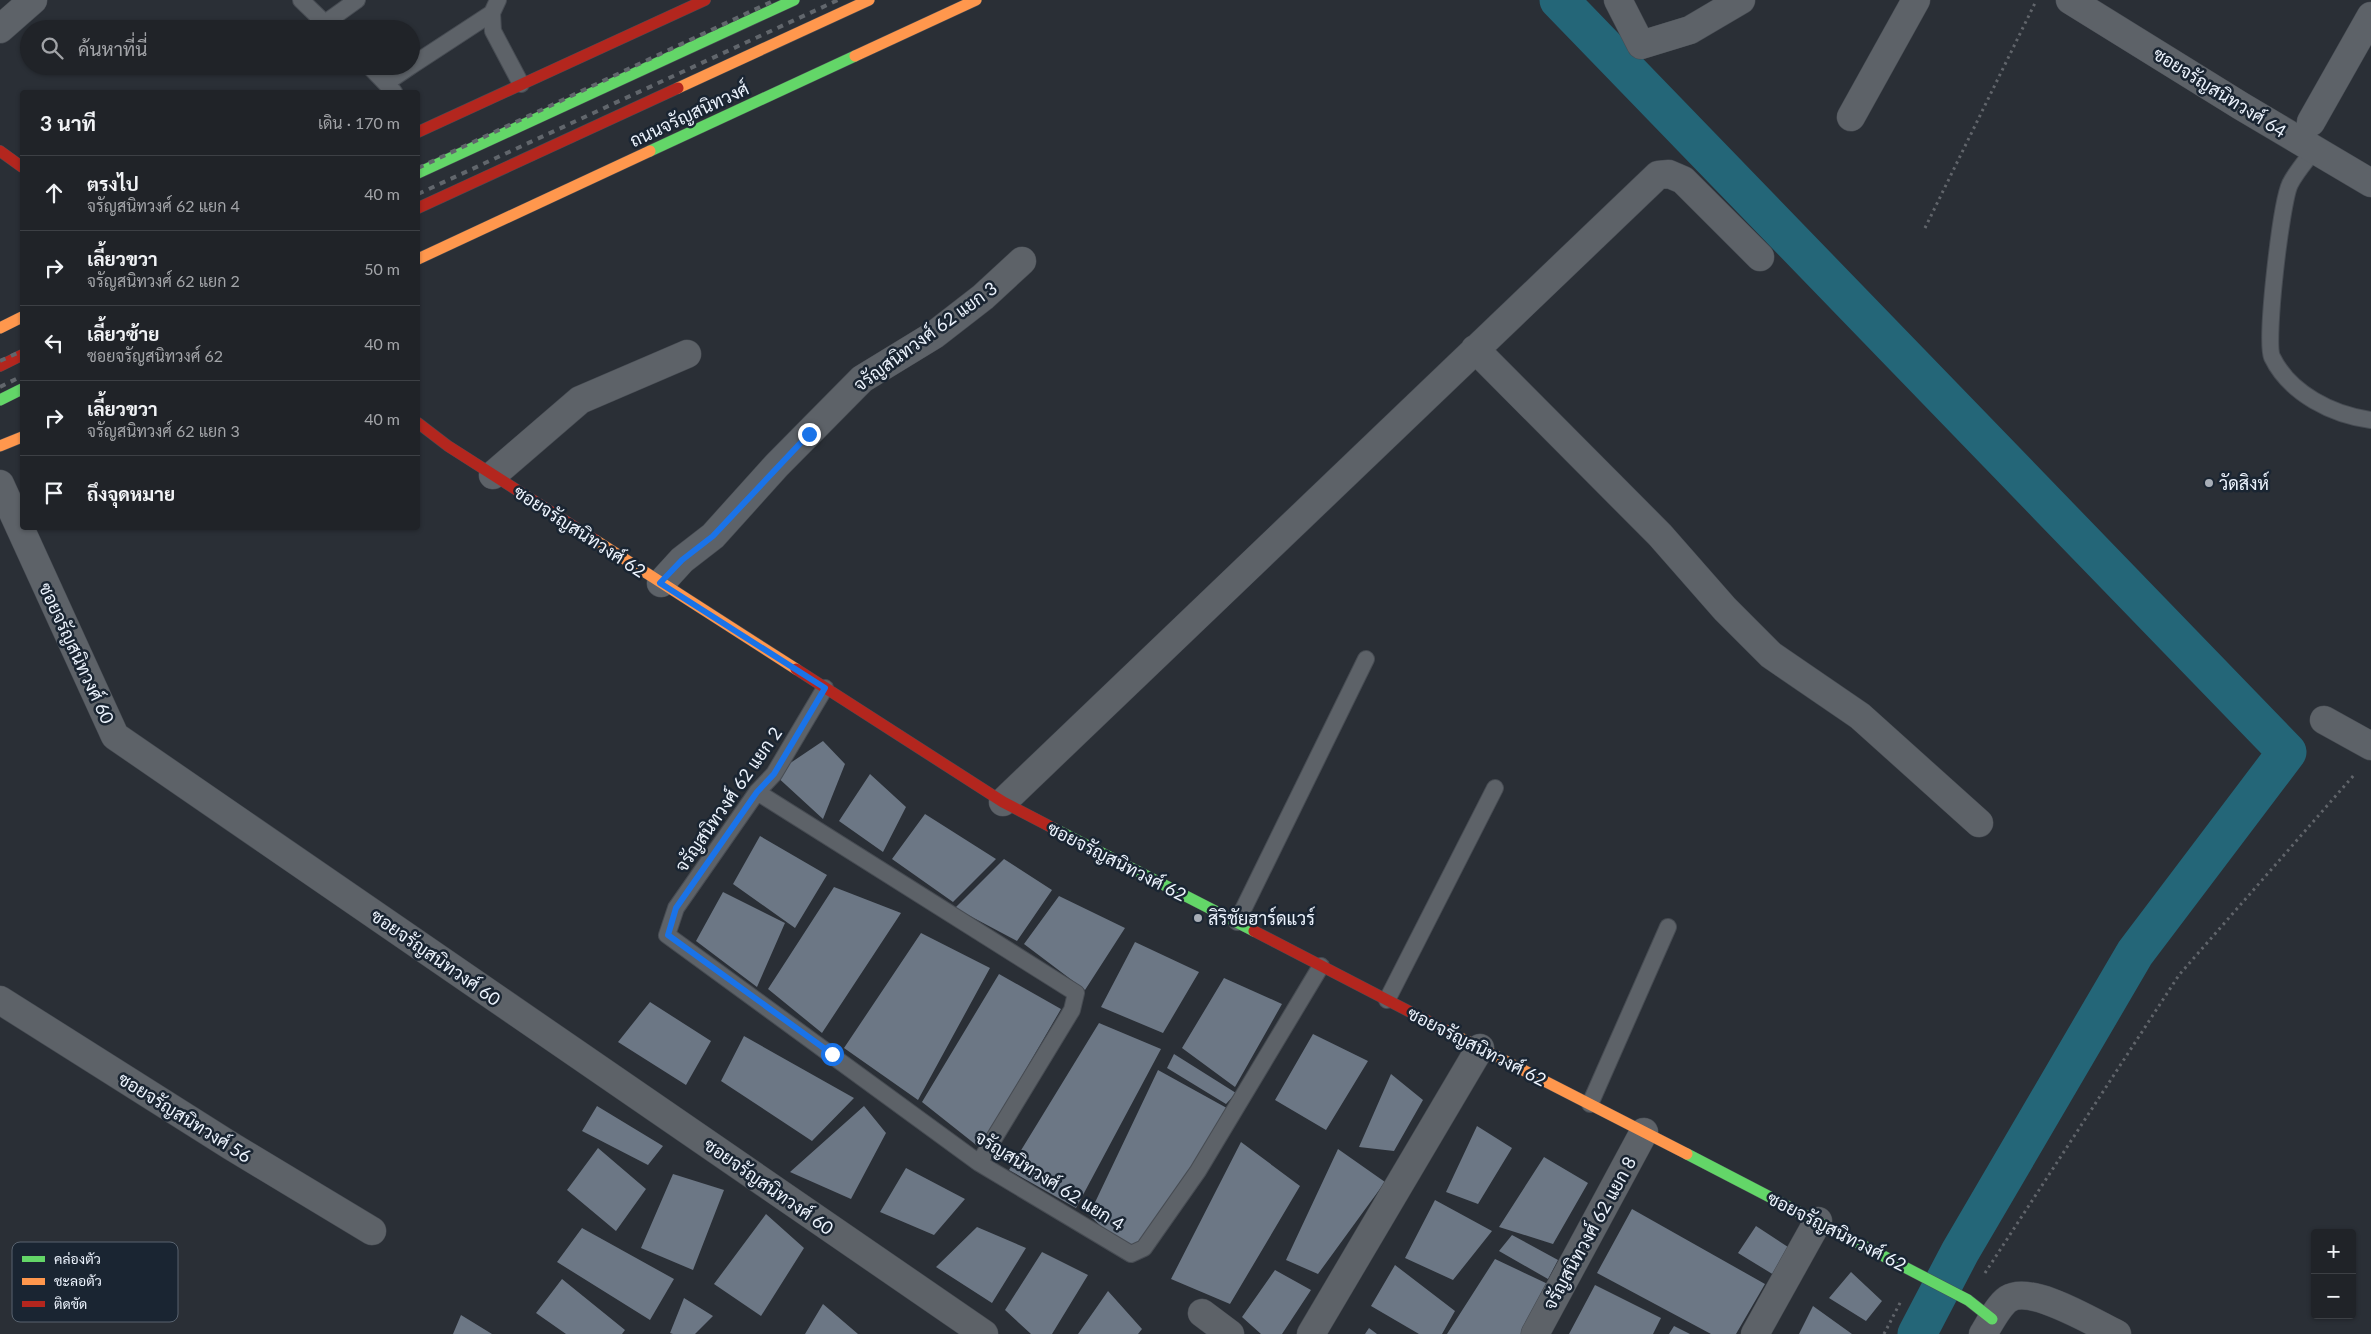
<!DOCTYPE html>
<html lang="th">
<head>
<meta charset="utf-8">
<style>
  :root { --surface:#202328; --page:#2d2f34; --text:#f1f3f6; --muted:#a2a4a8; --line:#3d4045 }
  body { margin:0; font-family:Lato,Sarabun,sans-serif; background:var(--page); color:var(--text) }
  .controls { position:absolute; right:15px; bottom:15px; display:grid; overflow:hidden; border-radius:5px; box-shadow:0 1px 4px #0004 }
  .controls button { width:45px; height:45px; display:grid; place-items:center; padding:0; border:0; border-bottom:1px solid var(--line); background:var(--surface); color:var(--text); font:25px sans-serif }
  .stop { position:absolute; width:15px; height:15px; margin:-11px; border:4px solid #1a73e8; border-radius:50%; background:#fff }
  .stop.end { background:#1a73e8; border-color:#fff; box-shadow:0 1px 5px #0008 }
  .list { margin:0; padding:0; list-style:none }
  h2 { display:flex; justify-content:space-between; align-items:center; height:65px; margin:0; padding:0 20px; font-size:21px }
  h2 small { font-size:16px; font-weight:400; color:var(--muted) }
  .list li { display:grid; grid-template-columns:32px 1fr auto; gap:15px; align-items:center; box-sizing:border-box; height:75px; padding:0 20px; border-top:1px solid var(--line) }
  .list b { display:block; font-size:19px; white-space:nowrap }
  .list p { margin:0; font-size:16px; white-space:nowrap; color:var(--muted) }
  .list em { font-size:16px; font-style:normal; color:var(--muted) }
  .icon { flex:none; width:28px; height:28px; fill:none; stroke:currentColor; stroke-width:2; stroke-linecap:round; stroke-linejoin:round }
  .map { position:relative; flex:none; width:2371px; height:1334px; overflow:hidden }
  .search { position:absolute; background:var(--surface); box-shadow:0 1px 4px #0004; left:20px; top:20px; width:400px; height:55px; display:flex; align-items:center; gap:12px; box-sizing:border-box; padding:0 18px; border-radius:28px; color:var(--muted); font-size:19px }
  .panel { position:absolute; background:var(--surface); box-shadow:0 1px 4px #0004; left:20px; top:90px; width:400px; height:440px; border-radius:5px }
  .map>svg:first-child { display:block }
</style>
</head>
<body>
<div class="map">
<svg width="2371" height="1334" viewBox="0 0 2371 1334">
  <rect width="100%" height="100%" fill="#2a2f36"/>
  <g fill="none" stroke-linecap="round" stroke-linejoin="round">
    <path stroke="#246678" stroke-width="39" d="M1559 0 2287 752 2135 953 1960 1252 1917 1334"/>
  </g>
  <path fill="#6c7785" d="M823 741 845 764 823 819 774 774Z
    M870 774 906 807 883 852 839 821Z
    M925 814 996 859 953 902 892 859Z
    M760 836 827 875 795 928 733 884Z
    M1004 859 1052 890 1017 941 955 908Z
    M834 887 901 913 822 1033 768 989Z
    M723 892 785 923 757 987 696 941Z
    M1059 896 1125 928 1085 990 1024 944Z
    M921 933 990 968 918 1100 844 1048Z
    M1135 942 1199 972 1163 1033 1101 1007Z
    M999 974 1061 1009 980 1148 922 1102Z
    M1224 978 1282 1004 1235 1087 1182 1048Z
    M650 1002 711 1041 686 1085 618 1042Z
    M1099 1023 1161 1049 1076 1208 1009 1170Z
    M1313 1034 1368 1061 1326 1130 1275 1100Z
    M744 1036 854 1098 812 1141 721 1081Z
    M1174 1054 1236 1093 1226 1104 1167 1068Z
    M1158 1070 1234 1112 1131 1254 1089 1215Z
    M1391 1074 1423 1100 1394 1151 1359 1147Z
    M597 1106 663 1146 648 1165 582 1131Z
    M864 1106 886 1133 851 1199 790 1172Z
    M1477 1126 1512 1148 1478 1204 1446 1192Z
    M1241 1142 1300 1186 1230 1304 1171 1279Z
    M598 1148 646 1189 616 1231 567 1190Z
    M1338 1149 1385 1182 1318 1274 1286 1260Z
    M1544 1157 1588 1183 1553 1244 1499 1227Z
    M906 1168 965 1199 934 1235 880 1212Z
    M673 1174 724 1190 693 1270 641 1248Z
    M1435 1200 1492 1231 1453 1280 1405 1258Z
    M1632 1209 1765 1284 1736 1334H1711L1597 1273Z
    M766 1214 804 1248 761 1316 714 1284Z
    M1756 1226 1788 1247 1774 1275 1738 1253Z
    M977 1227 1026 1248 992 1303 936 1267Z
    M582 1228 674 1279 650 1320 557 1262Z
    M1512 1235 1558 1260 1548 1279 1499 1251Z
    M1042 1252 1088 1275 1052 1334H1031L1005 1310Z
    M1495 1259 1550 1285 1522 1334H1447Z
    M1395 1265 1455 1311 1442 1334H1419L1371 1306Z
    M1275 1270 1311 1290 1282 1334H1261L1242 1317Z
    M1851 1272 1882 1301 1866 1321 1829 1298Z
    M562 1279 625 1330 622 1334H566L536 1313Z
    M1595 1285 1661 1318 1653 1334H1569Z
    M1108 1291 1142 1329 1138 1334H1078Z
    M684 1298 713 1316 695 1334H673L670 1333Z
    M823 1304 858 1334H805Z
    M1813 1306 1852 1334H1799Z
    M461 1315 492 1334H453Z
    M1674 1326 1690 1334H1669Z
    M1369 1328 1377 1334H1365Z"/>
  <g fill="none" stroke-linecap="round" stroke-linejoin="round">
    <defs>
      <path id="lane" d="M301 0 331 29
        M498 0 492 13 493 31 521 84
        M325 23 357 0
        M369 66 394 92
        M411 66 492 13
        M386 83 411 66
        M2314 150C2306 161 2296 172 2290 184 2281 203 2265 341 2272 357 2290 394 2333 415 2371 420
        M825 688 774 774 757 792 676 908 667 935 979 1163 1131 1254 1144 1248 1198 1171 1321 966
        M757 792 1076 993 1072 1010 979 1163
        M1237 922 1366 659
        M1387 1000 1495 788
        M1590 1104 1668 927"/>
      <path id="street" d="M1618 0 1641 45 1690 30 1741 0
        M2070 0 2241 106 2371 183
        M0 29 33 0
        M1851 117 1916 0
        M2311 122 2371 16
        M1475 349 1660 535 1725 609 1771 655 1860 716 1979 823
        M493 475 580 400 687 354
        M0 484 115 736 984 1334
        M661 583 682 560 713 536 777 465 862 379 934 335 983 297 1022 261
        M2324 720 2371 746
        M1003 802 1658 175 1669 174 1683 180 1760 257
        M0 1000 231 1146 372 1231
        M1202 1313 1230 1334
        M1311 1334 1480 1048
        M1535 1334 1644 1132
        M1755 1334 1818 1221
        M1983 1334C1990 1323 1998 1306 2008 1299 2031 1284 2094 1323 2117 1334"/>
      <path id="fast" d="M650 151 855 56
        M418 173 794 0
        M0 400 22 389
        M1053 828 1254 931
        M1687 1154 1968 1300 1992 1319"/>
      <path id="slow" d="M855 56 976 0
        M678 88 869 0
        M418 259 650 151
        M0 328 22 317
        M0 446 22 437
        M595 540 796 669
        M1445 1030 1687 1154"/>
      <path id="jam" d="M418 132 705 0
        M0 151 22 167
        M418 208 678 88
        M0 366 22 355
        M418 423 448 446 595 540
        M796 669 1003 802 1053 828
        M1254 931 1445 1030"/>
    </defs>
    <use href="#lane" stroke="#474c53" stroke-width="18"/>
    <use href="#street" stroke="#474c53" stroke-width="29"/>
    <use href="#fast" stroke="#474c53" stroke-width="12"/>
    <use href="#slow" stroke="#474c53" stroke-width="12"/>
    <use href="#jam" stroke="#474c53" stroke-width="12"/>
    <path stroke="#61656b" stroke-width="3" stroke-dasharray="2.5 4" stroke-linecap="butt" d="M1925 228 2036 1
      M1985 1273 2179 975 2354 775
      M1884 1334 1901 1301"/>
    <use href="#lane" stroke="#5d6268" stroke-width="16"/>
    <use href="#street" stroke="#5d6268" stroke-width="28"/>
    <use href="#fast" stroke="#63d668" stroke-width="11"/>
    <use href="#slow" stroke="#ff974d" stroke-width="11"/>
    <use href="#jam" stroke="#b3261e" stroke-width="11"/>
    <path stroke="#61666c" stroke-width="4" stroke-dasharray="6 6" stroke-linecap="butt" d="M418 168 775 0
      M418 194 838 0
      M0 361 22 351
      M0 387 22 376"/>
  </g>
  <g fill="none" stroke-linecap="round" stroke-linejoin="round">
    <path stroke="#1a73e8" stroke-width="6" d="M809 434 713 536 682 560 660 583 825 688 774 774 757 792 676 908 668 935 832 1054"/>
  </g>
  <g fill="#a8aeb7" stroke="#1a2532" stroke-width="2">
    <circle cx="2209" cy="483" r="5"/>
    <circle cx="1198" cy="918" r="5"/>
  </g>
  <g text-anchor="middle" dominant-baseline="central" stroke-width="5" stroke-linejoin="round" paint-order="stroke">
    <g font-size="18" fill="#ecf3fd" stroke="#1a2532">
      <text transform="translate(2220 92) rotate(32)">ซอยจรัญสนิทวงศ์ 64</text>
      <text transform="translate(689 114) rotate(-25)">ถนนจรัญสนิทวงศ์</text>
      <text transform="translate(925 336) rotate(-36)">จรัญสนิทวงศ์ 62 แยก 3</text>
      <text transform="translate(580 531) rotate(33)">ซอยจรัญสนิทวงศ์ 62</text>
      <text transform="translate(77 653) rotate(65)">ซอยจรัญสนิทวงศ์ 60</text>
      <text transform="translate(728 799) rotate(-55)">จรัญสนิทวงศ์ 62 แยก 2</text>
      <text transform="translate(1117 861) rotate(27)">ซอยจรัญสนิทวงศ์ 62</text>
      <text transform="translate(436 957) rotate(35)">ซอยจรัญสนิทวงศ์ 60</text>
      <text transform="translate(1477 1046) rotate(27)">ซอยจรัญสนิทวงศ์ 62</text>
      <text transform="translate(185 1117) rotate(32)">ซอยจรัญสนิทวงศ์ 56</text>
      <text transform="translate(1050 1180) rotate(32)">จรัญสนิทวงศ์ 62 แยก 4</text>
      <text transform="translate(769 1186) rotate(35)">ซอยจรัญสนิทวงศ์ 60</text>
      <text transform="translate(1837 1231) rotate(27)">ซอยจรัญสนิทวงศ์ 62</text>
      <text transform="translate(1589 1233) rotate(-61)">จรัญสนิทวงศ์ 62 แยก 8</text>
    </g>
    <g font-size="18" fill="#ecf3fd" stroke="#1a2532" text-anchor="start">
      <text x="2219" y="483">วัดสิงห์</text>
      <text x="1208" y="918">สิริชัยฮาร์ดแวร์</text>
    </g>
  </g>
  <rect x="12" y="1242" width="166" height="80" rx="8" fill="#1a2532" stroke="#59636f" stroke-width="1"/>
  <rect x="22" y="1256" width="23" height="6" fill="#63d668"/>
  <rect x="22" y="1278" width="23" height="7" fill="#ff974d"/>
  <rect x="22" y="1301" width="23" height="6" fill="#b3261e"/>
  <g font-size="14" fill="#ecf3fd">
    <text x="54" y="1264">คล่องตัว</text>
    <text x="54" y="1286">ชะลอตัว</text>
    <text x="54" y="1309">ติดขัด</text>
  </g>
</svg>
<div class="controls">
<button>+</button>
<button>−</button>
</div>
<div class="stop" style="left:832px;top:1054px"></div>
<div class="stop end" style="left:809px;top:434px"></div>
<div class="search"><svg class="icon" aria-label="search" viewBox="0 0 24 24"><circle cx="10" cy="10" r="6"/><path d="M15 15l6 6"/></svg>ค้นหาที่นี่</div>
<section class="panel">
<h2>3 นาที<small>เดิน · 170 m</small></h2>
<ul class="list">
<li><svg class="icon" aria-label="ahead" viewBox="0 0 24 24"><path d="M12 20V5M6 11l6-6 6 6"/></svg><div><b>ตรงไป</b><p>จรัญสนิทวงศ์ 62 แยก 4</p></div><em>40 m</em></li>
<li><svg class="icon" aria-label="right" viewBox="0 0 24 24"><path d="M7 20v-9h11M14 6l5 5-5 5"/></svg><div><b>เลี้ยวขวา</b><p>จรัญสนิทวงศ์ 62 แยก 2</p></div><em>50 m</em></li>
<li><svg class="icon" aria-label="left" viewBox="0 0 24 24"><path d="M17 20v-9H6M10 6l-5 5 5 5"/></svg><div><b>เลี้ยวซ้าย</b><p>ซอยจรัญสนิทวงศ์ 62</p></div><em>40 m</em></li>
<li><svg class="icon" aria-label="right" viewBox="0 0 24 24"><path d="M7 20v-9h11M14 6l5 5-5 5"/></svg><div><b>เลี้ยวขวา</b><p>จรัญสนิทวงศ์ 62 แยก 3</p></div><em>40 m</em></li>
<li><svg class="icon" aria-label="arrive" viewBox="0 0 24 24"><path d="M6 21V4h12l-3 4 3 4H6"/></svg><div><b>ถึงจุดหมาย</b></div></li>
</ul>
</section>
</div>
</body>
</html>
